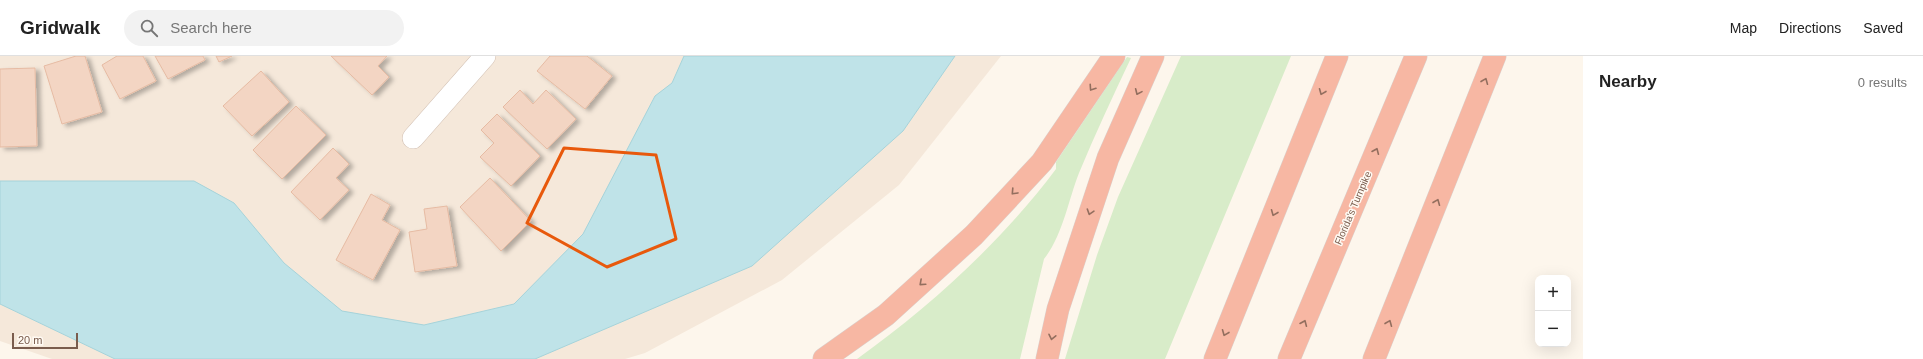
<!DOCTYPE html>
<html lang="en">
<head>
<meta charset="utf-8">
<style>
  :root { --surface:#fff; --page:#f2f2f2; --text:#222; --muted:#767676; --line:#e0e0e0 }
  body { margin:0; font-family:Arial,sans-serif; background:var(--page); color:var(--text) }
  .controls { position:absolute; right:12px; bottom:12px; display:grid; overflow:hidden; border-radius:8px; box-shadow:0 4px 16px #0002 }
  .controls button { width:36px; height:36px; display:grid; place-items:center; padding:0; border:0; border-bottom:1px solid var(--line); background:var(--surface); color:var(--text); font:20px sans-serif }
  .scale { position:absolute; left:12px; bottom:10px; width:66px; box-sizing:border-box; padding-left:4px; border:2px solid #7a5c4d; border-top:0; font-size:11px; line-height:14px; white-space:nowrap; color:#7a5c4d; -webkit-text-stroke:3px #fffaf3; paint-order:stroke }
  .list { margin:0; padding:0; list-style:none }
  h2 { display:flex; justify-content:space-between; align-items:center; height:52px; margin:0; padding:0 16px; font-size:17px }
  h2 small { font-size:13px; font-weight:400; color:var(--muted) }
  .icon { flex:none; width:22px; height:22px; fill:none; stroke:currentColor; stroke-width:2; stroke-linecap:round; stroke-linejoin:round }
  .map { position:relative; flex:none; width:1583px; height:303px; overflow:hidden }
  header { display:flex; align-items:center; gap:24px; box-sizing:border-box; height:56px; padding:0 20px; background:var(--surface); border-bottom:1px solid var(--line) }
  header strong { font-size:19px }
  nav { display:flex; gap:22px; margin-inline-start:auto; font-size:14px }
  .search { width:280px; height:36px; background:var(--page); display:flex; align-items:center; gap:10px; box-sizing:border-box; padding:0 14px; border-radius:22px; color:var(--muted); font-size:15px }
  main { display:flex }
  aside { flex:1; background:var(--surface) }
  .map>svg:first-child { display:block }
</style>
</head>
<body>
<header>
<strong>Gridwalk</strong>
<div class="search"><svg class="icon" aria-label="search" viewBox="0 0 24 24"><circle cx="10" cy="10" r="6"/><path d="M15 15l6 6"/></svg>Search here</div>
<nav><a>Map</a><a>Directions</a><a>Saved</a></nav>
</header>
<main>
<div class="map">
<svg width="1583" height="303" viewBox="0 0 1583 303">
  <defs>
    <filter id="shadow"><feDropShadow dx="4.5" dy="2.5" stdDeviation="2" flood-color="#0004"/></filter>
  </defs>
  <rect width="100%" height="100%" fill="#fdf6ec"/>
  <path fill="#f5e8da" d="M0 0H1001L899 129 782 224 645 297 625 303H52L0 285Z"/>
  <path fill="#d8ecc9" d="M1181 0H1291L1165 303H1065L1097 199 1118 141Z
    M1127 1 1131 2C1113 40 1095 78 1079 117 1068 145 1063 179 1044 203L1020 303H857C931 250 1002 185 1056 113V106Z"/>
  <path fill="#bfe3e8" stroke="#a5d3da" d="M684 0H955L903 75 752 210 535 303H115L0 248V125H194L234 147 284 207 342 255 424 269 514 248 583 178 655 40 672 27Z"/>
  <path fill="#f3d5c3" stroke="#e6bba3" filter="url(#shadow)" d="M76 0H85L102 56 62 68 44 10Z
    M117 0H143L156 25 120 43 102 9Z
    M155 0H203L205 4 168 23Z
    M216 0H232L219 6Z
    M331 0H387L378 10 389 21 372 39Z
    M550 0H587L612 20 585 53 537 15Z
    M35 12 37 90 0 91V13Z
    M261 15 289 46 252 80 223 50Z
    M520 34 533 48 546 34 576 63 547 93 503 51Z
    M296 50 326 79 282 123 253 94Z
    M497 58 540 100 511 130 480 101 494 87 481 74Z
    M333 92 349 108 336 122 349 134 320 164 291 136Z
    M490 122 531 165 501 195 460 151Z
    M371 138 390 149 382 164 400 174 373 224 336 204Z
    M447 150 457 210 415 216 409 176 427 173 424 153Z"/>
  <g fill="none" stroke-linecap="round" stroke-linejoin="round">
    <defs>
      <path id="street" d="M413 82 485 0"/>
      <path id="highway" d="M824 303 886 259 974 179 1042 106 1114 0
        M1047 303 1058 253 1108 102 1153 0
        M1215 303 1337 0
        M1289 303 1416 0
        M1374 303 1495 0"/>
    </defs>
    <use href="#street" stroke="#d1beb0" stroke-width="22"/>
    <use href="#highway" stroke="#dad1cd" stroke-width="23"/>
    <use href="#street" stroke="#fff" stroke-width="21"/>
    <use href="#highway" stroke="#f7b7a3" stroke-width="22"/>
  </g>
  <defs><path id="oneway-chevron" d="M-2-3.5L2.5 0L-2 3.5" fill="none" stroke-width="1.6" stroke-linecap="round" stroke-linejoin="round"/></defs>
  <g stroke="#936e5e">
    <use href="#oneway-chevron" transform="translate(1485 25) rotate(-68)"/>
    <use href="#oneway-chevron" transform="translate(1092 32) rotate(124)"/>
    <use href="#oneway-chevron" transform="translate(1138 36) rotate(114)"/>
    <use href="#oneway-chevron" transform="translate(1322 36) rotate(112)"/>
    <use href="#oneway-chevron" transform="translate(1376 95) rotate(-67)"/>
    <use href="#oneway-chevron" transform="translate(1014 136) rotate(133)"/>
    <use href="#oneway-chevron" transform="translate(1437 146) rotate(-68)"/>
    <use href="#oneway-chevron" transform="translate(1090 156) rotate(108)"/>
    <use href="#oneway-chevron" transform="translate(1274 157) rotate(112)"/>
    <use href="#oneway-chevron" transform="translate(922 227) rotate(138)"/>
    <use href="#oneway-chevron" transform="translate(1304 267) rotate(-67)"/>
    <use href="#oneway-chevron" transform="translate(1389 267) rotate(-68)"/>
    <use href="#oneway-chevron" transform="translate(1225 277) rotate(112)"/>
    <use href="#oneway-chevron" transform="translate(1052 281) rotate(102)"/>
  </g>
  <path fill="none" stroke="#e8590c" stroke-width="3" stroke-linejoin="round" d="M564 92 656 99 676 183 607 211 527 167Z"/>
  <g text-anchor="middle" dominant-baseline="central" stroke-width="3" stroke-linejoin="round" paint-order="stroke">
    <g font-size="10" fill="#7a5c4d" stroke="#fffaf3">
      <text transform="translate(1353 152) rotate(-67)">Florida's Turnpike</text>
    </g>
  </g>
</svg>
<div class="controls">
<button>+</button>
<button>−</button>
</div>
<div class="scale">20 m</div>
</div>
<aside>
<h2>Nearby<small>0 results</small></h2>
<ul class="list">
</ul>
</aside>
</main>
</body>
</html>
